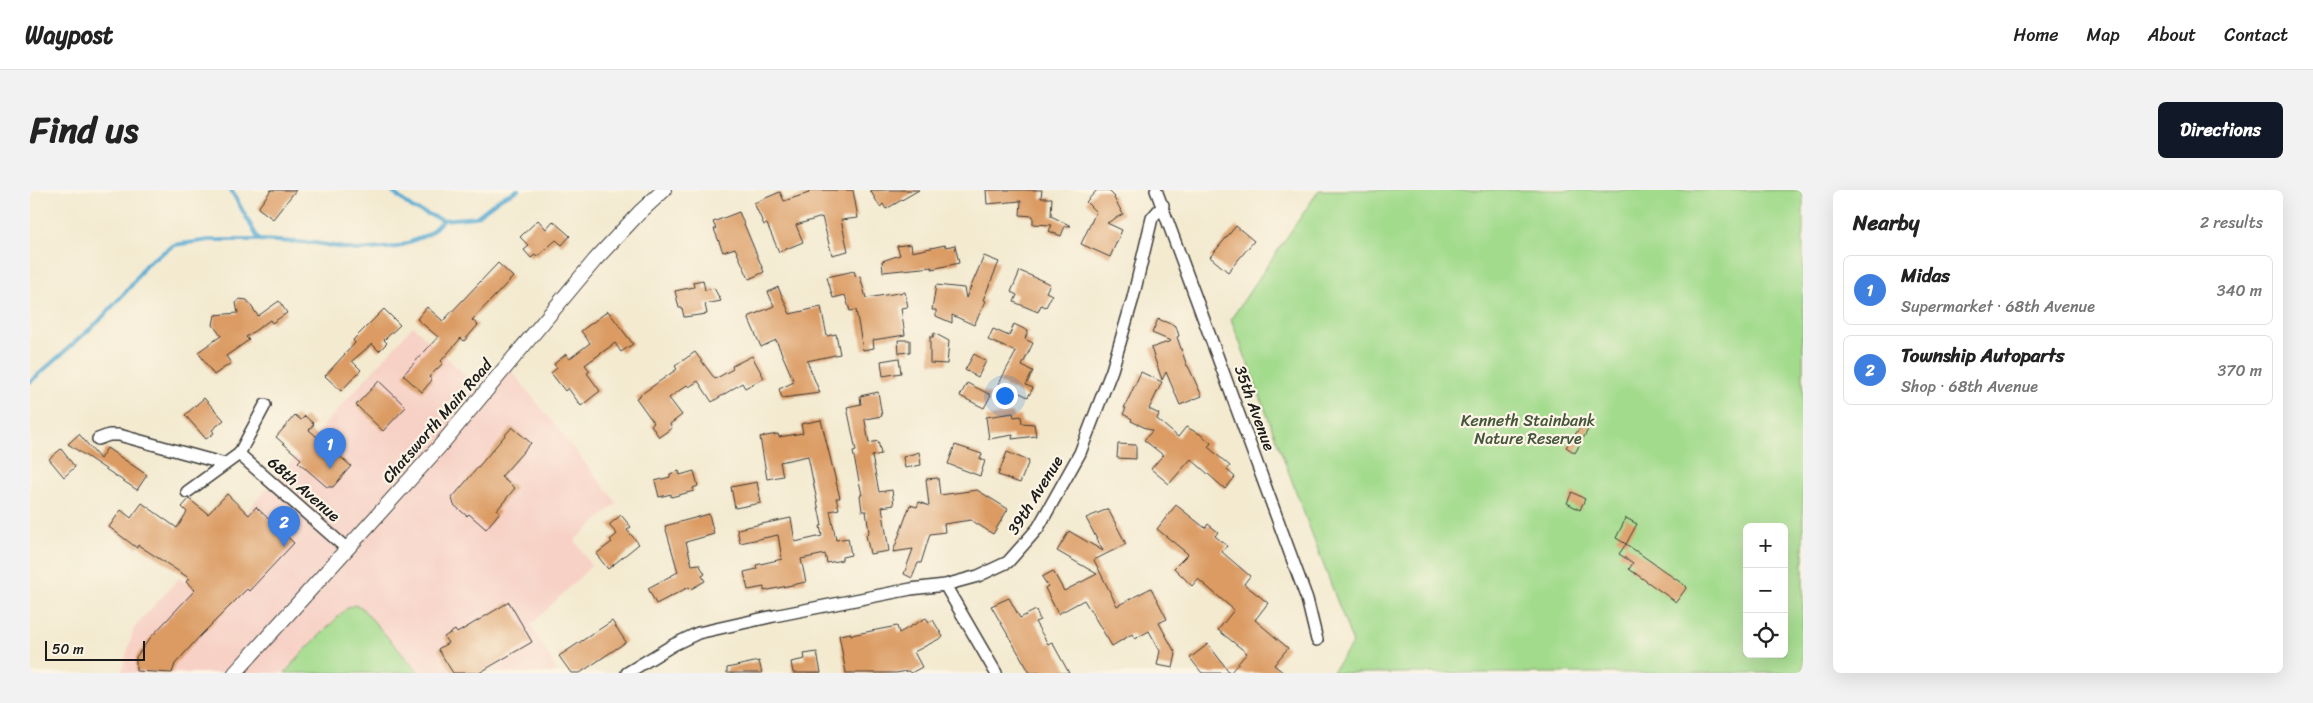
<!DOCTYPE html>
<html lang="en">
<head>
<meta charset="utf-8">
<style>
  :root { --surface:#fff; --page:#f2f2f2; --text:#222; --muted:#767676; --line:#e0e0e0; --accent:#111827 }
  body { margin:0; font-family:Sriracha,sans-serif; background:var(--page); color:var(--text) }
  .controls { position:absolute; right:15px; bottom:15px; display:grid; overflow:hidden; border-radius:8px; box-shadow:0 5px 20px #0002 }
  .controls button { width:45px; height:45px; display:grid; place-items:center; padding:0; border:0; border-bottom:1px solid var(--line); background:var(--surface); color:var(--text); font:25px sans-serif }
  .scale { position:absolute; left:15px; bottom:12px; width:100px; box-sizing:border-box; padding-left:5px; border:2px solid #1c1c1c; border-top:0; font-size:14px; line-height:18px; white-space:nowrap; color:#1c1c1c; -webkit-text-stroke:4px #fcf5e5; paint-order:stroke }
  .you { position:absolute; left:974px; top:205px; width:18px; height:18px; margin:-12px; border:4px solid #fff; border-radius:50%; background:#1a73e8; box-shadow:0 0 0 8px #1a73e833 }
  .badge { display:grid; place-items:center; width:32px; height:32px; border-radius:50%; background:var(--accent); color:#fff; font-size:16px; font-weight:700 }
  .pin { position:absolute; translate:-50% -41px; filter:drop-shadow(0 1px 2px #0008) }
  .pin::after { content:''; position:absolute; top:26px; width:18px; height:15px; background:inherit; clip-path:polygon(0 0,100% 0,50% 100%) }
  .list { margin:0; padding:0; list-style:none }
  h2 { display:flex; justify-content:space-between; align-items:center; height:65px; margin:0; padding:0 20px; font-size:21px }
  h2 small { font-size:16px; font-weight:400; color:var(--muted) }
  .list li { display:grid; grid-template-columns:32px 1fr auto; gap:15px; align-items:center; box-sizing:border-box; height:70px; margin:0 10px 10px; padding:0 10px; border:1px solid var(--line); border-radius:8px }
  .list b { display:block; font-size:19px; white-space:nowrap }
  .list p { margin:0; font-size:16px; white-space:nowrap; color:var(--muted) }
  .list em { font-size:16px; font-style:normal; color:var(--muted) }
  .icon { flex:none; width:28px; height:28px; fill:none; stroke:currentColor; stroke-width:2; stroke-linecap:round; stroke-linejoin:round }
  .map { position:relative; flex:none; width:1773px; height:483px; overflow:hidden; border-radius:8px }
  header { display:flex; align-items:center; gap:30px; box-sizing:border-box; height:70px; padding:0 25px; background:var(--surface); border-bottom:1px solid var(--line) }
  header strong { font-size:24px }
  nav { display:flex; gap:28px; margin-inline-start:auto; font-size:18px }
  .intro { display:flex; align-items:center; justify-content:space-between; box-sizing:border-box; height:120px; padding:0 30px }
  h1 { margin:0; font-size:35px }
  .button { padding:12px 22px; border-radius:8px; background:var(--accent); color:#fff; font-size:18px; font-weight:700 }
  main { display:flex; gap:30px; padding:0 30px }
  aside { flex:1; background:var(--surface); border-radius:8px; box-shadow:0 5px 20px #0002 }
  .map>svg:first-child { display:block }
</style>
</head>
<body>
<header>
<strong>Waypost</strong>
<nav><a>Home</a><a>Map</a><a>About</a><a>Contact</a></nav>
</header>
<div class="intro"><h1>Find us</h1><a class="button">Directions</a></div>
<main>
<div class="map">
<svg width="1773" height="483" viewBox="0 0 1773 483">
  <rect width="100%" height="100%" fill="#fcf5e5"/>
  <filter id="ink" filterUnits="userSpaceOnUse"><feTurbulence type="fractalNoise" baseFrequency=".02" numOctaves="2"/><feDisplacementMap in="SourceGraphic" scale="10" xChannelSelector="R" yChannelSelector="G"/><feConvolveMatrix kernelMatrix="1 2 1 2 8 2 1 2 1" color-interpolation-filters="sRGB"/></filter>
  <filter id="wash" filterUnits="userSpaceOnUse"><feTurbulence type="fractalNoise" baseFrequency=".0096" numOctaves="4" result="noise"/><feDisplacementMap in="SourceGraphic" scale="20" xChannelSelector="R" yChannelSelector="G"/><feGaussianBlur stdDeviation="1.12" result="paint"/><feColorMatrix in="noise" values="0 0 0 0 0 0 0 0 0 0 0 0 0 0 0 0 0 1.4 0 .05"/><feComposite in="paint" operator="in"/></filter>
  <g filter="url(#wash)">
    <rect width="100%" height="100%" fill="#f3ead0"/>
    <path fill="#f7d1c6" d="M383 136 454 203 477 175 587 313 545 350 561 376 501 435 528 483H389L331 417 324 415 316 419 272 463 255 483H91L104 438 149 388 154 391Z"/>
    <path fill="#a3db8d" stroke="#607c54" fill-rule="evenodd" d="M1289 0H1773V483H1301L1323 453 1201 129ZM1717 337H1754V464H1717Z
      M324 415 331 417 389 483H255L272 463 316 419Z"/>
    <g fill="none" stroke-linecap="round" stroke-linejoin="round">
      <path stroke="#56aad2" stroke-width="4" d="M201 0 229 50
        M360 0 382 18 413 30 446 27 471 8 488 0
        M0 192 68 132 101 96 116 74 144 55 179 50H229L285 53 326 60 368 57 399 44 413 30"/>
    </g>
    <g id="blocks">
      <path fill="#db9b64" d="M241 0H266L243 29 228 18Z
        M778 0H823L828 28 811 30 818 61 802 65 792 27 766 35 773 52 749 62 737 34 734 35 724 13 750 2 754 11 779 3Z
        M840 0H889L856 19 853 14 850 17Z
        M956 0H1012L1011 8H1022L1021 26 1041 36H1035L1031 46 1019 41 1022 35 1003 34V26L990 25 991 11 957 14Z
        M1067 0H1078L1085 7 1084 8 1093 24 1077 33 1092 40 1080 67 1051 54 1066 22 1056 12Z
        M709 22 734 82 719 89 705 58 693 62 684 39H686L683 32Z
        M508 30 516 39 523 31 540 46 532 55 526 50 507 67 505 65 501 68 494 60 499 56 490 47Z
        M1206 36 1224 51 1198 82 1180 67Z
        M881 54 882 62 915 55 916 57 925 55 929 73 902 79V77L853 82 852 71 870 65 867 56Z
        M954 66 969 72 953 110 956 111 944 135 922 125V133L906 126V120H902L906 95 934 98 936 108Z
        M468 73 483 87 442 130 448 135 434 151 431 148 411 171 413 173 399 187 402 190 392 202 373 185 408 147 387 129 397 117 413 131Z
        M824 81 826 87 830 86 836 108 875 102 878 117 871 118 875 145 843 150 844 158 833 160 826 120 820 121 815 105 803 108 797 87Z
        M990 81 1020 94 1016 102 1022 105 1016 117 1011 115 1008 122 984 112 987 105 981 102Z
        M673 90 675 100 684 98 691 111 675 114 677 124 654 127 652 118H649L645 101 664 97 663 92Z
        M748 97 760 124 791 117 797 146 806 144 810 164 777 171 790 203 752 208 749 199 764 192 746 150 731 157 718 127 744 116 738 102Z
        M209 109 217 110 228 126 249 111 257 123 242 133 240 130 216 147 219 150 196 166 201 173 184 185 168 162 191 146 183 135 185 125 208 123 206 113Z
        M354 119 370 135 354 150 357 153 349 161 342 154 322 171 331 180 311 201 295 186 325 153 323 150Z
        M578 121 603 154 591 162 585 153 555 175 560 181 557 183 570 201 551 216 538 198 535 201 521 183 527 178 524 174 536 164 539 169 560 153 551 141Z
        M1128 129 1146 136 1149 146 1147 147 1157 176H1158L1172 206 1150 215 1136 182 1132 190 1121 158 1141 151 1122 143Z
        M984 134 998 141 995 149 1003 153 992 176 1003 181 996 195 1003 198 998 207 969 193 986 162 958 150 963 139 979 146Z
        M904 143 919 151 917 174 900 173V147H903Z
        M868 150H880V162L869 163Z
        M665 162 685 189 703 179 702 176 722 166 734 188 715 198 712 193 682 212 668 191 659 197 657 195 639 208 652 225 640 234 642 238 629 247 621 235 624 233 606 208 647 179 645 176Z
        M944 164 956 171 948 187 935 180Z
        M869 168 871 183 853 186 851 171Z
        M1111 182 1132 192 1119 219 1129 224 1127 229 1148 247 1156 237 1170 244 1181 253 1178 257 1200 276 1197 280 1205 287 1195 299 1161 269 1139 294 1121 279 1133 265 1114 250 1122 241 1101 231 1102 229 1093 224 1096 218H1094Z
        M349 191 376 217 353 241 326 215Z
        M937 193 961 205 954 218 930 206Z
        M848 202 852 226 835 229V231L839 253 848 251 851 264 842 266 849 302 862 300 864 315 852 317 859 361 840 364 836 345 839 342 836 321H832L830 305H832L823 262 826 261 817 217 831 214 830 206Z
        M174 208 194 230 182 240 184 243 176 249 155 225Z
        M983 223 984 227 991 226 992 233 1004 234 1006 246 982 249 983 245 959 249 956 227Z
        M265 225 271 230 275 226 284 234 279 240 321 276 303 297H297L268 272 271 269 246 247Z
        M791 230 810 308H806L809 319 800 321 806 350 818 348 821 365 812 367V370L797 373 795 364 771 369 776 392 734 401V397L718 400 714 382 727 379 726 375 752 369 748 345 710 353 707 339 761 328 765 352 792 346 790 336H792L778 266 750 272 753 286 737 289 730 247 748 244 749 247 773 243 771 234Z
        M1554 232 1560 236 1545 263 1536 257Z
        M482 237 501 253 471 287 485 298 467 320 470 322 456 339 439 324 437 326 424 315 422 308Z
        M49 244 70 269 77 258 117 285 107 300 38 254Z
        M1088 254 1106 255V269L1087 268Z
        M925 255 952 264 950 269 955 271 950 286 918 274Z
        M31 259 45 277 34 287 19 269Z
        M889 262 891 275 875 278 873 267Z
        M977 262 999 271 990 293 968 285Z
        M649 281 650 285 664 281 668 296 663 298 664 301 641 307V304L629 307 625 291 640 287V284Z
        M908 288 910 305 947 300 978 319 963 344 941 330 914 334 915 342 900 344 891 373H888L882 388 874 384 883 359 863 362 880 315 887 317 889 312 899 316 896 289Z
        M727 292 731 313 705 318 701 297Z
        M1542 302 1555 309 1550 320 1537 313Z
        M197 304 219 325 226 317 264 353 219 401 217 399 170 446 145 474 142 483 106 481V467L120 448 165 400 156 392 159 388 108 355 107 358 79 337 91 320 101 328 112 313 147 338 157 322 152 317 159 309 178 324Z
        M1146 315 1175 338 1178 334 1188 342 1185 346 1197 356 1192 362 1220 386 1214 394 1238 413 1225 430 1258 458 1244 475 1254 483H1172L1160 468 1178 454 1200 483 1217 463 1188 440 1204 420 1168 389 1162 396 1144 378 1158 364 1127 339Z
        M1078 319 1096 354 1064 370 1087 416 1121 398 1137 429 1129 433 1146 464 1143 478 1127 475 1130 461 1119 441 1105 449 1102 444 1082 456 1054 410 1028 424 1015 398 1018 396 1012 387 1023 381 1034 401 1067 384 1027 361 1039 341 1073 361 1056 328Z
        M679 324 684 344 656 352 662 375 669 374 675 384 672 386 675 391 661 399 659 397 626 414 618 398 648 382 635 336Z
        M591 325 601 337 597 340 609 354 578 379 566 364 582 352 580 350 587 344 579 335Z
        M1596 328 1607 334 1596 354 1586 348Z
        M1596 354 1657 397 1646 412 1599 379 1603 373 1589 364Z
        M979 408 990 428 1006 420 1010 430 1005 432 1018 454 1022 452 1039 483H1000L961 416Z
        M479 412 502 452 449 483H423L408 459 418 453 414 447 425 440 427 443Z
        M896 428 899 432 903 430 913 447 884 462 892 477 881 483 878 481 866 483H816L809 445 821 443V445L867 436 869 443Z
        M582 431 596 452 550 483H541L529 466Z
        M787 462 791 483H763L761 472 775 469 774 464Z
        M729 471 732 483H697V478Z"/>
    </g>
  </g>
  <g filter="url(#ink)">
    <use href="#blocks" fill-opacity="0" stroke="#3c3b37" stroke-width="1"/>
    <g fill="none" stroke-linecap="round" stroke-linejoin="round">
      <defs>
        <path id="minor" d="M1126 0 1277 409 1287 450
          M68 249 79 245H89L195 274
          M209 264 316 358
          M157 302 209 264 235 215
          M915 395 966 483
          M597 483 643 455 668 443 744 426 881 399 915 395 948 386 978 372 1008 338 1050 263 1082 180 1103 108 1122 28 1133 15"/>
        <path id="tertiary" d="M205 483 410 256 565 70 609 23 634 0"/>
      </defs>
      <use href="#minor" stroke="#3c3b37" stroke-width="14"/>
      <use href="#tertiary" stroke="#3c3b37" stroke-width="16"/>
      <use href="#minor" stroke="#fff" stroke-width="11"/>
      <use href="#tertiary" stroke="#fff" stroke-width="14"/>
    </g>
  </g>
  <g text-anchor="middle" dominant-baseline="central" stroke-width="4.5" stroke-linejoin="round" paint-order="stroke">
    <g font-size="16" fill="#1c1c1c" stroke="#fcf5e5">
      <text transform="translate(1225 218) rotate(70)">35th Avenue</text>
      <text transform="translate(407 231) rotate(-49)">Chatsworth Main Road</text>
      <text transform="translate(274 299) rotate(41)">68th Avenue</text>
      <text transform="translate(1005 305) rotate(-58)">39th Avenue</text>
    </g>
    <g font-size="16" fill="#44553e" stroke="#fcf5e5">
      <text x="1498" y="230">Kenneth Stainbank<tspan x="1498" dy="18">Nature Reserve</tspan></text>
    </g>
  </g>
</svg>
<div class="controls">
<button>+</button>
<button>−</button>
<button><svg class="icon" aria-label="locate" viewBox="0 0 24 24"><circle cx="12" cy="12" r="6"/><path d="M12 2v4M12 18v4M2 12h4M18 12h4"/></svg></button>
</div>
<div class="scale">50 m</div>
<div class="you"></div>
<div class="pin badge" style="left:300px;top:279px;background:#3f7fe0">1</div>
<div class="pin badge" style="left:254px;top:357px;background:#3f7fe0">2</div>
</div>
<aside>
<h2>Nearby<small>2 results</small></h2>
<ul class="list">
<li><span class="badge" style="background:#3f7fe0">1</span><div><b>Midas</b><p>Supermarket · 68th Avenue</p></div><em>340 m</em></li>
<li><span class="badge" style="background:#3f7fe0">2</span><div><b>Township Autoparts</b><p>Shop · 68th Avenue</p></div><em>370 m</em></li>
</ul>
</aside>
</main>
</body>
</html>
